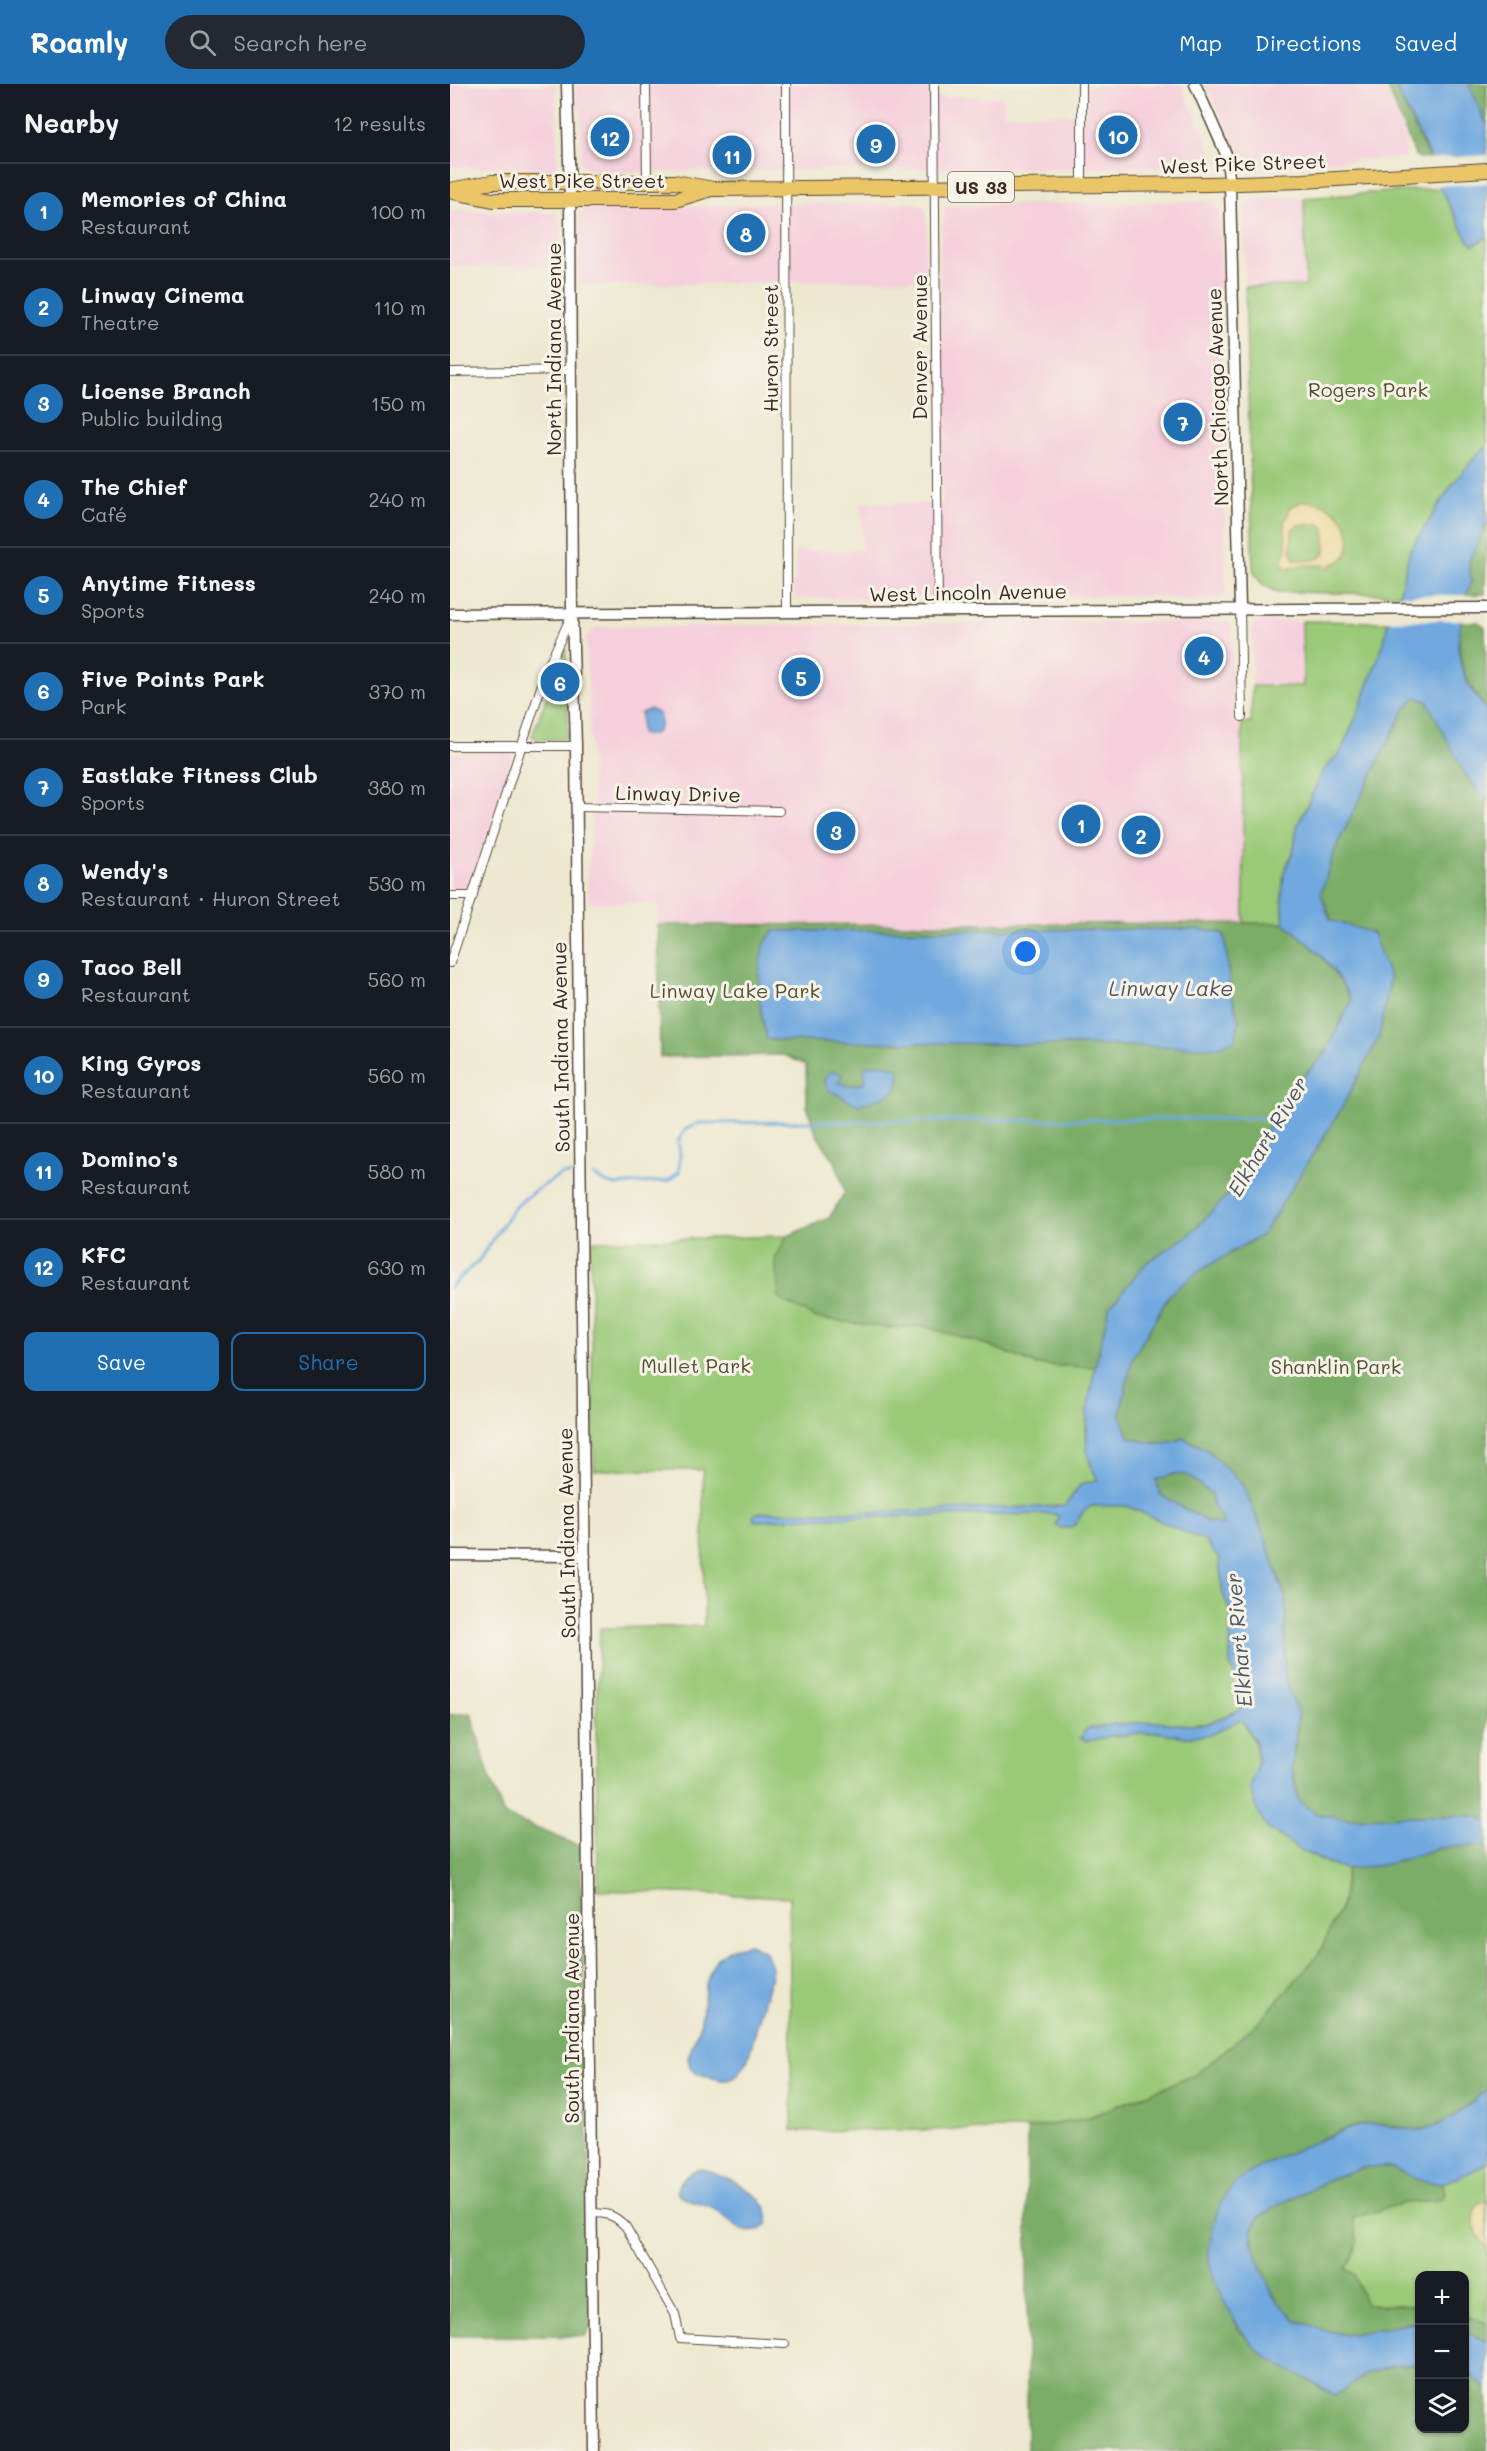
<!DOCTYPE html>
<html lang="en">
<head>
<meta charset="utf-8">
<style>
  :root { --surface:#171b24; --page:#242831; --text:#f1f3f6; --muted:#9ea1a6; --line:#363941; --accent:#1f6fb2 }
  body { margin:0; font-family:Mali,sans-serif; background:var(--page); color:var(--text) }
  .controls { position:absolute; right:18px; bottom:18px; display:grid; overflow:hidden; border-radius:12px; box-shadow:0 2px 4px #0004 }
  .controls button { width:54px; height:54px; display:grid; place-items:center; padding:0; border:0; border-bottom:2px solid var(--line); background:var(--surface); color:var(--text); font:30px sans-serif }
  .you { position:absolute; left:576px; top:868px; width:21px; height:21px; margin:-15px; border:4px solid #fff; border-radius:50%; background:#1a73e8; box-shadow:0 0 0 9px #1a73e833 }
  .badge { display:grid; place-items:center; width:39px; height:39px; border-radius:50%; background:var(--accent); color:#fff; font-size:20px; font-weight:700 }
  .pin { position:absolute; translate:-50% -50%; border:3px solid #fff; box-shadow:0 2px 6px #0006 }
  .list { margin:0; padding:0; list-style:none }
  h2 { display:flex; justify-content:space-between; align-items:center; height:78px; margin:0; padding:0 24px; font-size:26px }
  h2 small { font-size:20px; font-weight:400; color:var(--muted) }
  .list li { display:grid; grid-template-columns:39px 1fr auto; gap:18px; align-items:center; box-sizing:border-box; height:96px; padding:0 24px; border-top:2px solid var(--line) }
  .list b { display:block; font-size:22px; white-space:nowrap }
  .list p { margin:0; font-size:20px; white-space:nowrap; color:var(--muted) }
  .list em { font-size:20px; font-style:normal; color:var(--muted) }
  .actions { display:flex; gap:12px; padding:18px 24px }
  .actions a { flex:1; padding:14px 0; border:2px solid var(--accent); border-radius:12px; text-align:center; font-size:21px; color:var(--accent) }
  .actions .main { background:var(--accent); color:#fff }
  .icon { flex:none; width:33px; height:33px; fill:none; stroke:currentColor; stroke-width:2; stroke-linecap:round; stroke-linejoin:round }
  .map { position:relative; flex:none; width:1037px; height:2367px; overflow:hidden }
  header { display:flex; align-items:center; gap:36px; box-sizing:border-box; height:84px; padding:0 30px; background:var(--accent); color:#fff }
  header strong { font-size:28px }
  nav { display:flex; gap:33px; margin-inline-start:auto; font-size:21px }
  .search { width:420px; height:54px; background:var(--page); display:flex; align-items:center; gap:15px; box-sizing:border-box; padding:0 21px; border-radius:33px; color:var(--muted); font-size:22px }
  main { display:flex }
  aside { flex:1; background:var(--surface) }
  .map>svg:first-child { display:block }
</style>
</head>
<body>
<header>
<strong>Roamly</strong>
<div class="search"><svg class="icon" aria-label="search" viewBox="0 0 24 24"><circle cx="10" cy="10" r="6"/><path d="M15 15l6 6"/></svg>Search here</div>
<nav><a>Map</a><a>Directions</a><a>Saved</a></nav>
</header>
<main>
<aside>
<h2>Nearby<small>12 results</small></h2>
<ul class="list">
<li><span class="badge">1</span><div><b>Memories of China</b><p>Restaurant</p></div><em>100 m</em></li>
<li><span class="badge">2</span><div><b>Linway Cinema</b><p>Theatre</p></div><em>110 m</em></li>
<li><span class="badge">3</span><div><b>License Branch</b><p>Public building</p></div><em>150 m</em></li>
<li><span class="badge">4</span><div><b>The Chief</b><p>Café</p></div><em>240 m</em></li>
<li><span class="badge">5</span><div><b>Anytime Fitness</b><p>Sports</p></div><em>240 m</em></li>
<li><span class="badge">6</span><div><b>Five Points Park</b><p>Park</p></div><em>370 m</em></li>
<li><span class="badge">7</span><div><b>Eastlake Fitness Club</b><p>Sports</p></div><em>380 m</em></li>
<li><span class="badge">8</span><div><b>Wendy's</b><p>Restaurant · Huron Street</p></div><em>530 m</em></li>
<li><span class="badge">9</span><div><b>Taco Bell</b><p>Restaurant</p></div><em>560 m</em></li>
<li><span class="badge">10</span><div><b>King Gyros</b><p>Restaurant</p></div><em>560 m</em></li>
<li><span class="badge">11</span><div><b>Domino's</b><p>Restaurant</p></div><em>580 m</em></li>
<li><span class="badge">12</span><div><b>KFC</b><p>Restaurant</p></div><em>630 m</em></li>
</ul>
<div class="actions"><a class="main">Save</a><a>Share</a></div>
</aside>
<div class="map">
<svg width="1037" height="2367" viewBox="0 0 1037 2367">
  <rect width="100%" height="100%" fill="#f7f3e8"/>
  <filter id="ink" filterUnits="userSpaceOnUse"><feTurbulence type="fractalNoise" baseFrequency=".0167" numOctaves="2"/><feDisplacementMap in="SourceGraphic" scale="12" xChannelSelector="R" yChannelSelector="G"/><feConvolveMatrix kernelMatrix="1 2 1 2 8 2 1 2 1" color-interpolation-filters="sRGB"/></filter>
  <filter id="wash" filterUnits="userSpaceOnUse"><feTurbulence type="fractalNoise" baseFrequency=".008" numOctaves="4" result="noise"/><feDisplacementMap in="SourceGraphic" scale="24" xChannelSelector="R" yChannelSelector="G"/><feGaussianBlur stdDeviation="1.35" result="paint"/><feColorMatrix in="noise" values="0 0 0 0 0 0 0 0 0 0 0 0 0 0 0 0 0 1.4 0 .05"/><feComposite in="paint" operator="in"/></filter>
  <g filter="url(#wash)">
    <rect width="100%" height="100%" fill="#ede8cf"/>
    <path fill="#f5cfdb" d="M0 0H106L107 85 0 83Z
      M126 0H478L479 13H553L554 30H636L637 2 731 0 763 71 762 76 753 83 140 88 131 80V25L126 20Z
      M755 0H932L953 46 956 74 809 80 790 70Z
      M854 114 856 202 795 203 794 127 797 120 804 115Z
      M756 117 764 120 770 128 776 511 771 514 732 515 703 512 498 511 438 515 346 514 341 500 345 496 346 467 412 466V418L492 420 490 207V165L495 122Z
      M318 120 467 119 473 121 477 132 475 195 129 202V134L134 124Z
      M0 126 105 129 111 139V183L0 182Z
      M775 537 781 542 783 639H792L794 839 208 841V819H139L137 794 143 731 136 553 147 543Z
      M812 537H852L853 602H802V545L807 538Z
      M58 668 63 672 21 798 15 804H0V669Z"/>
    <path fill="#9ac977" stroke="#6a7a4a" stroke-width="1.5" d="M990 104 1019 157 1030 158 1037 153V363L1028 370 1002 401 960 466 949 510 827 508C815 503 807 497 803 485L795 203 856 202 854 114Z
      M852 537 938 538 934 558 908 629 891 667 872 689 847 743 844 765 834 788 832 809 834 839H794L792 639H801L802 602H853Z
      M115 557 118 617V654L87 656 82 652 109 580 103 578 112 558Z
      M337 1152 325 1176 439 1244 473 1242 538 1261 587 1281 645 1283C639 1320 627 1362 648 1396L631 1400 615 1422 433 1428H323L304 1432V1435L308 1437 347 1434 605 1430 625 1441 632 1429 641 1422H677L755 1457 769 1475 773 1510 781 1529 780 1580 792 1608 791 1625 756 1640 737 1641 706 1638 665 1640 636 1645 638 1657 661 1652 707 1648 736 1653 760 1651 790 1636 793 1638C803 1654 811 1669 806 1688L817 1744C843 1761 867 1777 897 1785L892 1820 868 1871 809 1938 745 1991 637 2034 577 2045 342 2047 339 1813 148 1806 146 1634 150 1544 254 1542 253 1386H144L140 1157Z
      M1037 2078V2257L1015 2248 1014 2192H970L969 2238 926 2246 803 2143 1019 2089Z"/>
    <path fill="#7bad68" stroke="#5b6c43" stroke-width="1.5" fill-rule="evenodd" d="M936 0H944L979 74H969L965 71Z
      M1019 0H1037V41Z
      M1037 438 1035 510 1016 511 1021 498 1019 478Z
      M1010 538H1028L1035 543 1037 627C1014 595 1006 578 1010 538Z
      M966 613 977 617 1033 713H1037V1736L1025 1732H954L901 1735 867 1730 848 1716 842 1685 848 1631 834 1592 836 1516 814 1451 792 1400 757 1366 734 1354C713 1363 701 1359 679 1354L670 1330 682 1275 720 1210 751 1186 813 1150 890 1027 929 953 871 809 886 763 954 626Z
      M834 839C867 865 880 879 902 916L875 970 836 1011 783 1106 739 1151 697 1178 659 1224 645 1283 587 1281 538 1261 473 1242 439 1244 366 1234 329 1215 325 1176 337 1152 379 1134 395 1108 385 1077 367 1052 357 1022 356 981 334 971 210 973 208 841ZM748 845 772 849 775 854 780 906 789 937 337 957 317 955 310 926 324 847Z
      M724 1390 738 1391 761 1410 763 1420 775 1442 758 1438 710 1411 706 1396Z
      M21 1629 41 1698 54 1731 130 1762 143 2242 135 2252H0V1631Z
      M1014 1761H1037V2005C1016 2023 989 2050 958 2045 944 2043 932 2038 917 2040 889 2044 854 2064 827 2075L765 2196 789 2246 815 2272 884 2311C898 2306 905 2297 917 2290 931 2283 954 2280 969 2279L970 2344H1014L1015 2288 1020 2290 1037 2305V2367H577V2045L637 2034 745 1991 809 1938 868 1871 892 1820 897 1785 942 1779 989 1764Z
      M914 2083H942L968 2096 993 2099 995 2110 990 2116 954 2119 903 2134C909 2158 909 2165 895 2185L904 2190 916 2221H969V2238C944 2238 918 2253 893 2250 878 2248 858 2244 845 2235 823 2220 789 2159 808 2135 823 2116 890 2091 914 2083Z
      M1014 2231 1037 2239V2257L1015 2248Z"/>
    <path fill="#eeda9e" stroke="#94825e" stroke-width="1.5" fill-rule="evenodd" d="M853 417C905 416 912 478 881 480V483L877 484 874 481H849L839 485 833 482 832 476 837 466 834 436 837 434 840 423ZM869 440 875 444V469C869 478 854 477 844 475L841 467 842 446 849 441Z
      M1037 2118V2165C1027 2154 1019 2133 1028 2119Z"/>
    <path fill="#70a8df" stroke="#56697e" stroke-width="1.5" fill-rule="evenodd" d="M944 0H1019L1037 41V153L1024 161 1019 157 990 104 978 69Z
      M1037 363V438L1019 478 1021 498 1013 520 1008 562 1011 582 1019 603 1037 627V713H1033L1015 690 977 617 966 613 954 626 886 763 871 809 880 836 923 849 940 895 929 953 890 1027 813 1150 751 1186 720 1210 682 1275 670 1330 680 1354C701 1359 712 1363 734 1354L757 1366 792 1400 814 1451 836 1516 834 1592 848 1631 842 1685 848 1716 867 1730 901 1735 954 1732H1025L1037 1736V1761L989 1764 942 1779 926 1782 897 1785 879 1780 849 1765 817 1744 807 1726 800 1704 808 1680 806 1659 793 1638 790 1636 760 1651 736 1653 707 1648 661 1652 638 1657 630 1654 636 1645 665 1640 706 1638 737 1641 756 1640 791 1625 792 1608 780 1580 781 1529 773 1510 769 1475 755 1457 677 1422H641L632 1429 625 1441 618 1444H609L606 1440 609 1432 605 1430 347 1434 308 1437 304 1436 303 1432 306 1429 323 1428H433L615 1422 631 1400 648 1396 642 1385 637 1367V1326L645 1283 659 1224 697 1178 739 1151 783 1106 836 1011 875 970 902 916C881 879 867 865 834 839L832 809 834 788 844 765 847 743 872 689 891 667 908 629 934 558 938 538 947 521 960 466 1002 401 1028 370ZM724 1390 738 1391 761 1410 763 1420 775 1442 758 1438 711 1411 706 1396Z
      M200 625 209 630C213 644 206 655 191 650V629Z
      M748 845 772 849 775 854 780 906 789 937 785 956 766 963 337 957 317 955C310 928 301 867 324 847Z
      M433 980 448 984C457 1011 427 1015 408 1021L378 1006 375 997 378 989 386 987 392 991 388 998C396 1003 408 1002 416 997L414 985 419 981Z
      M299 1860 316 1868 322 1883 321 1892 297 1978 287 1992 279 1996H270L247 1989 240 1983 238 1974 251 1937 256 1900 262 1882 267 1874 282 1864Z
      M1037 2005V2078L1019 2089 993 2099 968 2096 942 2083H914L885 2093 830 2120 809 2133 803 2143 801 2157 823 2212 845 2235 867 2244 895 2251 969 2238V2279C954 2280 931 2283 917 2290 905 2297 898 2306 884 2311 863 2296 838 2288 817 2273 792 2256 762 2203 759 2173 758 2166 761 2158 762 2151 764 2130 774 2109 790 2095 807 2081 898 2042 919 2040 940 2039 962 2051 982 2044 1003 2036 1021 2019 1037 2005Z
      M252 2085C273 2090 323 2112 318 2139 313 2145 305 2149 297 2147 284 2145 276 2132 265 2126 253 2118 236 2120 227 2107 229 2093 239 2087 252 2085Z
      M1015 2248 1037 2257V2305L1020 2290 1015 2288Z"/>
    <path fill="#ede8cf" d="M1037 71V99L986 102 977 75Z
      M945 511H1020L1014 536 935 537Z"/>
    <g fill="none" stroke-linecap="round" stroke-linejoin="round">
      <path stroke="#70a8df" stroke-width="3" d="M143 1091 154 1098 166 1101 218 1097 229 1088 230 1070 228 1057 236 1045 249 1039 825 1034
        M0 1203 29 1176 63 1125 83 1108 111 1091 120 1090"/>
    </g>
  </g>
  <g filter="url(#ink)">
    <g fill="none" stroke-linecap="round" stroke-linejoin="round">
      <defs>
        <path id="minor" d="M196 0 197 98
          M336 0 337 528
          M484 0 488 527
          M632 0V102
          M0 288 121 286
          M790 525 792 633
          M0 662H126
          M127 723 329 727
          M0 812H23
          M0 879 97 585 122 530
          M141 2129C157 2129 165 2131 176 2143L225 2230 230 2254 335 2260"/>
        <path id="tertiary" d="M117 0 120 116 122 530 126 662 144 2367
          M745 0 776 70 780 100 790 525
          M0 530 1037 524
          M0 1471 135 1472"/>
        <path id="trunk" d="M0 106 42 98H225L263 105 759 100 853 97 1037 86
          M3 108 43 116H225L261 105"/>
      </defs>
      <use href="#minor" stroke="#564639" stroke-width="10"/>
      <use href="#tertiary" stroke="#564639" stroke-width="13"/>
      <use href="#trunk" stroke="#564639" stroke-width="16"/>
      <use href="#minor" stroke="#fff" stroke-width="8"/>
      <use href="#tertiary" stroke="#fff" stroke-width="10"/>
      <use href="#trunk" stroke="#ebc669" stroke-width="14"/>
    </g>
  </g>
  <g text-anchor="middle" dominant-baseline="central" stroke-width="6" stroke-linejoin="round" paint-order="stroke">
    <rect fill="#f7f3e8" stroke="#73665b" stroke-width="1.5" x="498" y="88" width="66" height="30" rx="4.5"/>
    <g font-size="18" font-weight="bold" fill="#3b2a1e">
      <text x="531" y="103">US 33</text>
    </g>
    <g font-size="20" fill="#3b2a1e" stroke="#f7f3e8">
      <text transform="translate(793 79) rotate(-2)">West Pike Street</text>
      <text x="132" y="96">West Pike Street</text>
      <text transform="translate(469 263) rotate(-90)">Denver Avenue</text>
      <text transform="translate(320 264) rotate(-90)">Huron Street</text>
      <text transform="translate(103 265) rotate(-90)">North Indiana Avenue</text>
      <text transform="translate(767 313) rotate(-92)">North Chicago Avenue</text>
      <text transform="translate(518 508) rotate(-1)">West Lincoln Avenue</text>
      <text transform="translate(228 709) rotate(1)">Linway Drive</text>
      <text transform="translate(110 963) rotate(-91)">South Indiana Avenue</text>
      <text transform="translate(116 1449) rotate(-91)">South Indiana Avenue</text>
      <text transform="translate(121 1934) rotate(-90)">South Indiana Avenue</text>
    </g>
    <g font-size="20" fill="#535234" stroke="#f7f3e8">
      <text x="918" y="305">Rogers Park</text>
      <text x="285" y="906">Linway Lake Park</text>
      <text x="246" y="1281">Mullet Park</text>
      <text x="886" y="1282">Shanklin Park</text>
    </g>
    <g font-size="21" font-style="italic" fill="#4e5662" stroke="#f7f3e8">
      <text x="721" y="903">Linway Lake</text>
      <text transform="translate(817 1052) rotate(-59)">Elkhart River</text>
      <text transform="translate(788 1556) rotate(-95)">Elkhart River</text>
    </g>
  </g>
</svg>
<div class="controls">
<button>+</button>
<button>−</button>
<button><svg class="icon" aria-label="layers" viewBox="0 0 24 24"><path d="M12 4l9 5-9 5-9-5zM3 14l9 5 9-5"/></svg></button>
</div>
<div class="you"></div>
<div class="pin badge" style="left:631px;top:740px">1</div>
<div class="pin badge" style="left:691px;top:751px">2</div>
<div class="pin badge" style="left:386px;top:747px">3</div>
<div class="pin badge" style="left:754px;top:572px">4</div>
<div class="pin badge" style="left:351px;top:593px">5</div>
<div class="pin badge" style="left:110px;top:598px">6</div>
<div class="pin badge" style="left:733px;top:338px">7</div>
<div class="pin badge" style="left:296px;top:149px">8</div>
<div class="pin badge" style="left:426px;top:60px">9</div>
<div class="pin badge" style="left:668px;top:51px">10</div>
<div class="pin badge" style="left:282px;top:71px">11</div>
<div class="pin badge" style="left:160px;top:53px">12</div>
</div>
</main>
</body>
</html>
